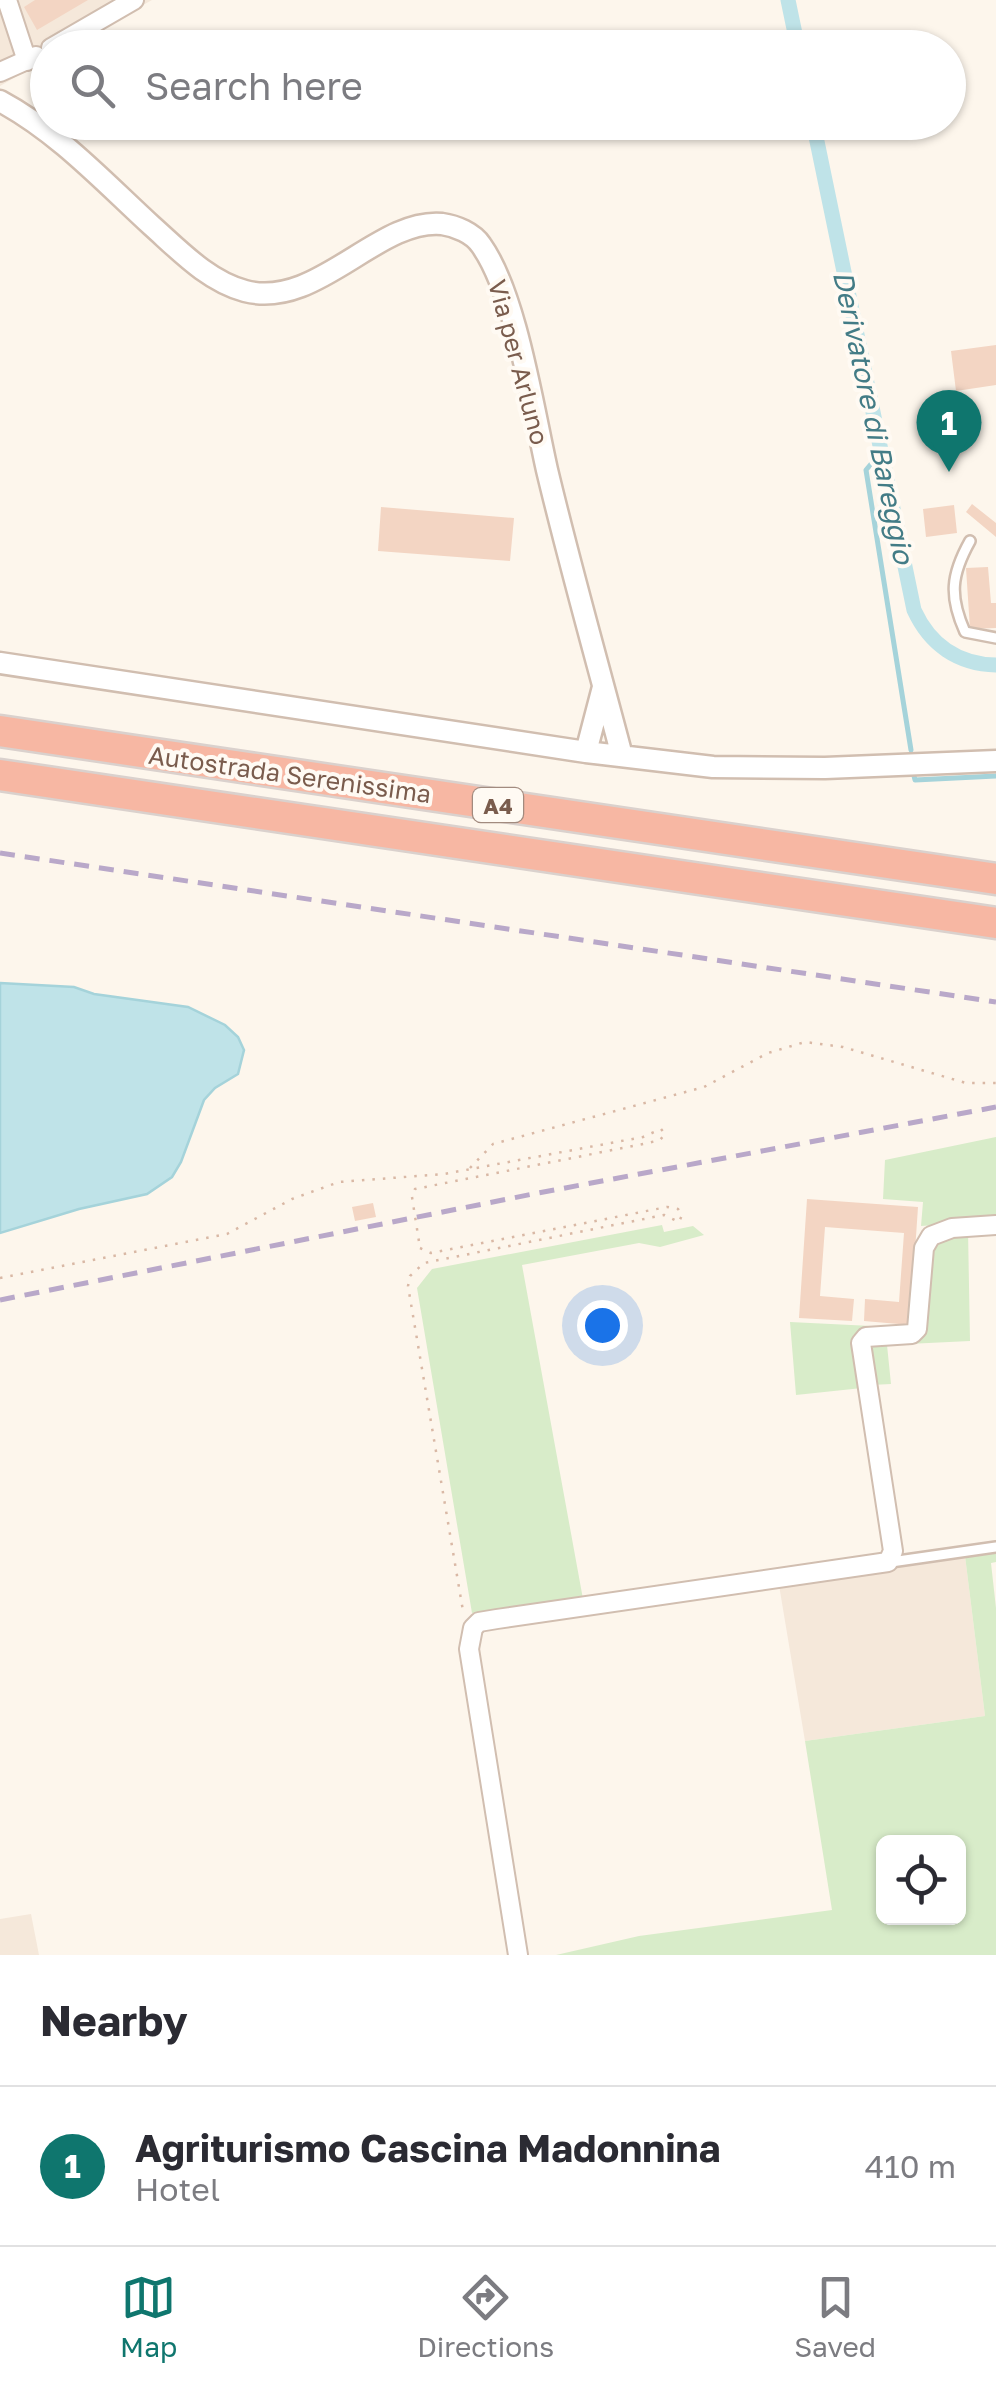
<!DOCTYPE html>
<html lang="en">
<head>
<meta charset="utf-8">
<style>
  :root { --surface:#fff; --page:#f7f7f7; --text:#2b2b33; --muted:#7c7c81; --line:#e1e1e2; --accent:#0f766e }
  body { margin:0; font-family:"Golos Text",sans-serif; background:var(--page); color:var(--text) }
  .controls { position:absolute; right:30px; bottom:30px; display:grid; overflow:hidden; border-radius:15px; box-shadow:0 2px 8px #0004 }
  .controls button { width:90px; height:90px; display:grid; place-items:center; padding:0; border:0; border-bottom:2px solid var(--line); background:var(--surface); color:var(--text); font:50px sans-serif }
  .you { position:absolute; left:602px; top:1325px; width:35px; height:35px; margin:-25px; border:8px solid #fff; border-radius:50%; background:#1a73e8; box-shadow:0 0 0 15px #1a73e833 }
  .badge { display:grid; place-items:center; width:65px; height:65px; border-radius:50%; background:var(--accent); color:#fff; font-size:32px; font-weight:700 }
  .pin { position:absolute; translate:-50% -82px; filter:drop-shadow(0 2px 5px #0008) }
  .pin::after { content:''; position:absolute; top:52px; width:35px; height:30px; background:inherit; clip-path:polygon(0 0,100% 0,50% 100%) }
  .list { margin:0; padding:0; list-style:none }
  h2 { display:flex; justify-content:space-between; align-items:center; height:130px; margin:0; padding:0 40px; font-size:42px }
  h2 small { font-size:32px; font-weight:400; color:var(--muted) }
  .list li { display:grid; grid-template-columns:65px 1fr auto; gap:30px; align-items:center; box-sizing:border-box; height:160px; padding:0 40px; border-top:2px solid var(--line) }
  .list b { display:block; font-size:38px; white-space:nowrap }
  .list p { margin:0; font-size:32px; white-space:nowrap; color:var(--muted) }
  .list em { font-size:32px; font-style:normal; color:var(--muted) }
  .icon { flex:none; width:55px; height:55px; fill:none; stroke:currentColor; stroke-width:2; stroke-linecap:round; stroke-linejoin:round }
  .map { position:relative; flex:none; width:996px; height:1955px; overflow:hidden }
  .search { position:absolute; background:var(--surface); box-shadow:0 2px 8px #0004; left:30px; right:30px; top:30px; height:110px; display:flex; align-items:center; gap:25px; box-sizing:border-box; padding:0 35px; border-radius:55px; color:var(--muted); font-size:38px }
  .sheet { height:290px; background:var(--surface) }
  nav { display:flex; justify-content:space-around; align-items:center; box-sizing:border-box; height:140px; border-top:2px solid var(--line); background:var(--surface); font-size:28px; color:var(--muted) }
  nav a { display:grid; justify-items:center; gap:5px }
  nav .on { color:var(--accent) }
  .map>svg:first-child { display:block }
</style>
</head>
<body>
<div class="map">
<svg width="996" height="1955" viewBox="0 0 996 1955">
  <rect width="100%" height="100%" fill="#fdf6ec"/>
  <path fill="#f5e8da" d="M0 0H152L68 47 48 48 47 59 0 86Z
    M965 1556 985 1716 805 1741 779 1585Z
    M31 1914 39 1955H0V1919Z"/>
  <path fill="#d8ecc9" fill-rule="evenodd" d="M996 1137V1221L921 1226 923 1202 883 1199 885 1160Z
    M662 1225 664 1232 693 1226 704 1235 660 1247 639 1243 522 1265 583 1599 472 1613 417 1288 432 1269Z
    M968 1230 970 1341 887 1345 891 1384 871 1385 869 1343 923 1338 930 1243Z
    M790 1322 912 1328 909 1331 853 1335 862 1388 796 1395Z
    M996 1551V1562L991 1563 996 1608V1955H556L639 1936 832 1910 805 1741 985 1716 965 1556ZM884 1842H958V1918H884Z"/>
  <path fill="#bfe3e8" stroke="#a5d3da" stroke-width="2.5" d="M0 983 74 987 94 994 188 1007 225 1025 238 1037 244 1050 238 1074 215 1088 204 1100 181 1162 172 1177 147 1194 79 1209 0 1233Z"/>
  <g fill="none" stroke-linecap="round" stroke-linejoin="round">
    <path stroke="#a5d3da" stroke-width="5" d="M884 460 871 464 866 470 911 750
      M914 776 915 780 996 776"/>
    <path stroke="#bfe3e8" stroke-width="15" d="M788 0 798 48
      M813 122 914 610C930 645 958 664 996 665"/>
  </g>
  <path fill="#f3d5c3" d="M35 0H88L37 30 24 7Z
    M996 345V385L956 391 951 351Z
    M972 504 996 523V537L966 512Z
    M954 505 957 533 926 537 923 509Z
    M381 507 514 518 510 561 378 551Z
    M988 567 991 603H996V628L970 629 966 568Z
    M807 1199 918 1207 910 1325 864 1321 865 1299 899 1302 904 1233 825 1227 820 1296 854 1299 852 1321 799 1318Z
    M373 1203 376 1217 355 1221 352 1207Z"/>
  <g fill="none" stroke-linecap="round" stroke-linejoin="round">
    <defs>
      <path id="service" d="M970 541C951 575 949 596 965 632L996 638
        M891 1562 996 1547"/>
      <path id="minor" d="M7 0 27 61
        M51 48 134 0
        M0 72 36 56
        M518 1955 469 1649 473 1628 479 1622 497 1619 888 1562 893 1551 861 1343 866 1337 912 1334 917 1329 924 1248 931 1236 952 1228 996 1225"/>
      <path id="tertiary" d="M0 101C58 132 104 182 152 226 180 251 208 281 245 291 317 310 377 218 442 224 456 226 473 233 481 245 516 294 533 408 547 470 570 566 597 661 622 756
        M0 663 586 752 713 767 825 768 996 761
        M586 752 603 687"/>
      <path id="motorway" d="M0 731 996 879
        M0 775 996 923"/>
    </defs>
    <use href="#service" stroke="#d1beb0" stroke-width="14"/>
    <use href="#minor" stroke="#d1beb0" stroke-width="22"/>
    <use href="#tertiary" stroke="#d1beb0" stroke-width="25"/>
    <use href="#motorway" stroke="#dad1cd" stroke-width="35"/>
    <path stroke="#d9b8a5" stroke-width="2.5" stroke-dasharray="2.5 8" stroke-linecap="butt" d="M470 1168 493 1144 704 1087 768 1053 805 1042 843 1047 966 1083H996
      M420 1248 431 1253 667 1207 678 1209 682 1215 679 1222 664 1215 424 1263 410 1276 408 1286 463 1611
      M0 1278 227 1234 292 1199 339 1182 444 1174 643 1137 661 1129 665 1134 660 1140 648 1143 415 1189 412 1197"/>
    <use href="#service" stroke="#fff" stroke-width="9"/>
    <use href="#minor" stroke="#fff" stroke-width="18"/>
    <use href="#tertiary" stroke="#fff" stroke-width="20"/>
    <use href="#motorway" stroke="#f7b7a3" stroke-width="30"/>
    <path stroke="#b9a8c9" stroke-width="5" stroke-dasharray="15 10" stroke-linecap="butt" d="M0 853 996 1002
      M0 1300 533 1194 996 1107"/>
    <path stroke="#d9b8a5" stroke-width="2.5" stroke-dasharray="2.5 8" stroke-linecap="butt" d="M412 1197 420 1248"/>
  </g>
  <g text-anchor="middle" dominant-baseline="central" stroke-width="8" stroke-linejoin="round" paint-order="stroke">
    <rect fill="#fffaf3" stroke="#a28b7f" stroke-width="2.5" x="473" y="788" width="50" height="34" rx="8"/>
    <g font-size="22" font-weight="bold" fill="#7a5c4d">
      <text x="498" y="805">A4</text>
    </g>
    <g font-size="25" fill="#7a5c4d" stroke="#fffaf3">
      <text transform="translate(519 362) rotate(75)">Via per Arluno</text>
      <text transform="translate(290 774) rotate(8)">Autostrada Serenissima</text>
    </g>
    <g font-size="28" font-style="italic" fill="#437c86" stroke="#fffaf3">
      <text transform="translate(874 417) rotate(78)">Derivatore di Bareggio</text>
    </g>
  </g>
</svg>
<div class="controls">
<button><svg class="icon" aria-label="locate" viewBox="0 0 24 24"><circle cx="12" cy="12" r="6"/><path d="M12 2v4M12 18v4M2 12h4M18 12h4"/></svg></button>
</div>
<div class="you"></div>
<div class="pin badge" style="left:949px;top:472px">1</div>
<div class="search"><svg class="icon" aria-label="search" viewBox="0 0 24 24"><circle cx="10" cy="10" r="6"/><path d="M15 15l6 6"/></svg>Search here</div>
</div>
<section class="sheet">
<h2>Nearby<small></small></h2>
<ul class="list">
<li><span class="badge">1</span><div><b>Agriturismo Cascina Madonnina</b><p>Hotel</p></div><em>410 m</em></li>
</ul>
</section>
<nav>
<a class="on"><svg class="icon" aria-label="map" viewBox="0 0 24 24"><path d="M3 6l6-2 6 2 6-2v14l-6 2-6-2-6 2zM9 4v14M15 6v14"/></svg>Map</a>
<a><svg class="icon" aria-label="directions" viewBox="0 0 24 24"><path d="M12 3l9 9-9 9-9-9zM9 14v-3h6M13 9l2 2-2 2"/></svg>Directions</a>
<a><svg class="icon" aria-label="saved" viewBox="0 0 24 24"><path d="M7 4h10v16l-5-4-5 4z"/></svg>Saved</a>
</nav>
</body>
</html>
